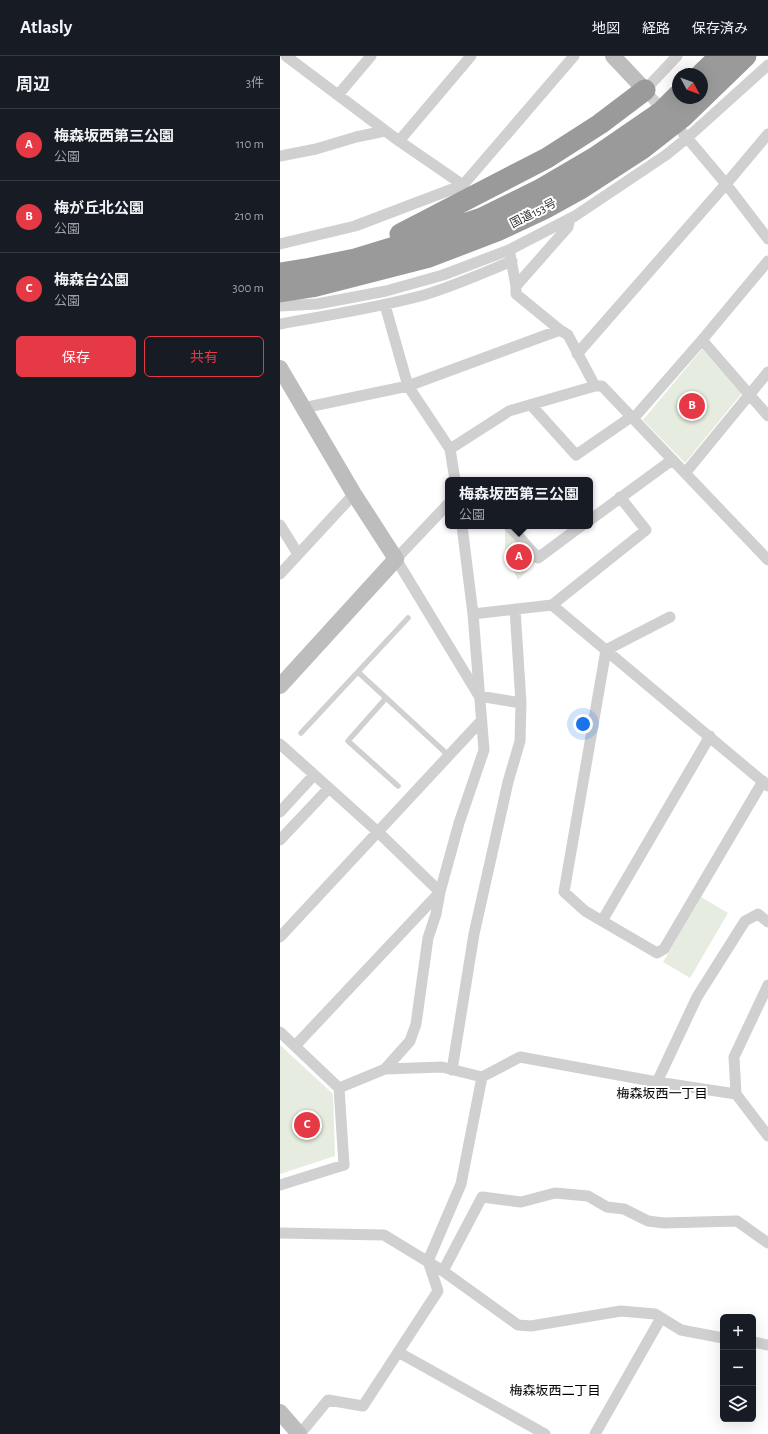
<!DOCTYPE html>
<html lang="ja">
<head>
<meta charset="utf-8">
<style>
  :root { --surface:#171b24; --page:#20242c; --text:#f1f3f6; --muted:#9ea1a6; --line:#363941; --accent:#e63946 }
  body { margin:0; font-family:"Alegreya Sans","Noto Sans JP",sans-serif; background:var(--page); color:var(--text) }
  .controls { position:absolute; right:12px; bottom:12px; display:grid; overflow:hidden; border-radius:6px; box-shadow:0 4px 16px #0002 }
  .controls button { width:36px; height:36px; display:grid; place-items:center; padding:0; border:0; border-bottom:1px solid var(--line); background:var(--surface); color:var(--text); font:20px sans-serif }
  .compass { position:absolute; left:392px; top:12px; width:36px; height:36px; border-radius:50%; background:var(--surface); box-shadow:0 4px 16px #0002; rotate:131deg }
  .you { position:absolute; left:303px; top:668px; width:14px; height:14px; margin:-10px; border:3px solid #fff; border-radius:50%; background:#1a73e8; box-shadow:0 0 0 6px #1a73e833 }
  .badge { display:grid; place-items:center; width:26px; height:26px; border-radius:50%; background:var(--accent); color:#fff; font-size:13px; font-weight:700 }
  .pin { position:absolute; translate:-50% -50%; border:2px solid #fff; box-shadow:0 1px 4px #0006 }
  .popup { position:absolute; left:165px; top:421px; width:148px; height:52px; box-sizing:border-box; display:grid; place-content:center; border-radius:6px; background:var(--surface); filter:drop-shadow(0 1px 3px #0005); font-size:13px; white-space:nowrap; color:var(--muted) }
  .popup b { font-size:15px; color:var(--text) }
  .popup::after { content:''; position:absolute; left:50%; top:100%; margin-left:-8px; border:8px solid transparent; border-top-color:var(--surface) }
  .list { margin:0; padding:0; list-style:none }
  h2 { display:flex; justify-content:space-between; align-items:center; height:52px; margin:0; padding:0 16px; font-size:17px }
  h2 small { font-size:13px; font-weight:400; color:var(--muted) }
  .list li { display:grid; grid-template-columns:26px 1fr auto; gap:12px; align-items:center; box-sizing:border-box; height:72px; padding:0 16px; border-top:1px solid var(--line) }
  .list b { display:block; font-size:15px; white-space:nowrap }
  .list p { margin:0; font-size:13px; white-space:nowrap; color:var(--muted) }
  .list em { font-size:13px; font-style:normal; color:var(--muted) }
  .actions { display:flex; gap:8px; padding:12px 16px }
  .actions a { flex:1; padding:9px 0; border:1px solid var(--accent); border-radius:6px; text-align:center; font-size:14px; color:var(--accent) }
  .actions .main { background:var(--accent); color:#fff }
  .icon { flex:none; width:22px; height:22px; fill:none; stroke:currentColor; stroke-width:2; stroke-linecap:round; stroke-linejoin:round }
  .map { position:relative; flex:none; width:488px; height:1378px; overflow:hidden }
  header { display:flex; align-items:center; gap:24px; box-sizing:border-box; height:56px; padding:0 20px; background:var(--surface); border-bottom:1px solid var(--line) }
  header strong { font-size:19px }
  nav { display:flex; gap:22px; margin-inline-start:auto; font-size:14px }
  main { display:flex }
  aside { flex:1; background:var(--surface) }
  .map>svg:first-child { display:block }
</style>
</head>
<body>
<header>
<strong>Atlasly</strong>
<nav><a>地図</a><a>経路</a><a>保存済み</a></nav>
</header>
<main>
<aside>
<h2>周辺<small>3件</small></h2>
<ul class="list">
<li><span class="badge">A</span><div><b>梅森坂西第三公園</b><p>公園</p></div><em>110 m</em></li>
<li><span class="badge">B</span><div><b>梅が丘北公園</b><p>公園</p></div><em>210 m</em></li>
<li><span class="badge">C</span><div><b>梅森台公園</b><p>公園</p></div><em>300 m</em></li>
</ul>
<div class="actions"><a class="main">保存</a><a>共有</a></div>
</aside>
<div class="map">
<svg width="488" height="1378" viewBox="0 0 488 1378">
  <rect width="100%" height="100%" fill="#fff"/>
  <path fill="#e6ecdf" d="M422 293 462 337 405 407 363 364Z
    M225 473 256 506 238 524 225 496Z
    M421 841 448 857 410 922 383 906Z
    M0 989 53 1038 55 1100 0 1118Z"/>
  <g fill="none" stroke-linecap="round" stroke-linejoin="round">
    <path stroke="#d0d0d0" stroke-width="5.5" d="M78 616 168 699
      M106 642 68 685 118 730
      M21 677 128 562"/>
    <path stroke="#d0d0d0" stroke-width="11" d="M6 0 119 85 183 129
      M58 39 91 0
      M385 57 365 34 397 0
      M403 77 446 128 488 183
      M119 85 191 0
      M0 100 36 93 76 81 105 75
      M0 188 75 170 183 129 294 0
      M230 198 236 230V238L280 274 288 279 315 330
      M236 230 288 171 290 163
      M105 249 128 330 170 393 175 424
      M0 250 37 248 106 235 163 219 229 194 295 160 386 99 407 82 488 9
      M0 268C48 259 97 252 144 239 174 230 203 217 232 205
      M422 284 488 360
      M297 298 446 128 488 78
      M251 349 296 399 351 361
      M23 352 128 330 280 274
      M353 363 422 284 488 205
      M170 393 229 355 315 330H322L488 504
      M406 416 488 316
      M168 448 116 503 199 640 241 647 235 553
      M310 464 392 404
      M0 469 18 498
      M229 470 258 502 301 470
      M0 518 74 438
      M272 549 366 474 340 441
      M193 558 272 549 488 730
      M390 561 326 594 284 836 305 855 377 897 384 893 483 725
      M0 688 98 776 160 836
      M0 756 34 719
      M0 784 49 732
      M322 865 430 680
      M0 881 201 665
      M488 929 454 1001 456 1038 488 1080
      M0 976 59 1032 64 1109 0 1129
      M15 990 160 836
      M105 1013 130 985 136 968 148 882 156 858 160 836 179 767 204 694 193 558 182 470
      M172 1014 194 878 228 726 240 685 241 647
      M377 1026 417 941 465 865 478 858 488 866
      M59 1032 105 1013 162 1011 202 1021 240 1001 377 1026 456 1038
      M0 1177 104 1179 163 1215 238 1269 251 1270 341 1255 375 1258 401 1274 443 1282
      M163 1215 202 1141 241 1146 275 1137 308 1140 327 1151 344 1153 368 1165 384 1167 457 1165 488 1187
      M473 1286 488 1289
      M118 1296 265 1378
      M20 1378 48 1344 83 1350 158 1235 148 1205 181 1128 202 1021
      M315 1378 381 1262"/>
    <path stroke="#bdbdbd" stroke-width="16" d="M333 0 365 34
      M0 312 74 438 116 503 0 630
      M0 1356 19 1378"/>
    <path stroke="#9a9a9a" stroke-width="21" d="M421 18 440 0
      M120 178 267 102 320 68 365 34
      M0 217 26 213 75 203 124 188 202 162 259 134 317 100 381 56 398 39
      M0 236 32 231 149 201 217 175 264 153 302 132 362 93 403 61 466 0"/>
  </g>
  <g text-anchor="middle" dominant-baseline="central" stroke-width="4" stroke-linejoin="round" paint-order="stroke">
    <g font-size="12" fill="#333" stroke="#fff">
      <text transform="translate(253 157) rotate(-27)">国道153号</text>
    </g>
    <g font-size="13" fill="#000" stroke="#fff">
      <text x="382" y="1038">梅森坂西一丁目</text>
      <text x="275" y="1335">梅森坂西二丁目</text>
    </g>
  </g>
</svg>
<div class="controls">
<button>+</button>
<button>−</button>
<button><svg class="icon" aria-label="layers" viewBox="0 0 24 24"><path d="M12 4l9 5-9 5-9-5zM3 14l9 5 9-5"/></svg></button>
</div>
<svg class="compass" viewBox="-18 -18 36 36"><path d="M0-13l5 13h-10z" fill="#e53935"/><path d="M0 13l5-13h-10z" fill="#9ea1a6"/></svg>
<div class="you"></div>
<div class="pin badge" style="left:239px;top:501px">A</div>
<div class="popup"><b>梅森坂西第三公園</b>公園</div>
<div class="pin badge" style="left:412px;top:350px">B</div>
<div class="pin badge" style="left:27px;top:1069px">C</div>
</div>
</main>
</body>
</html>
